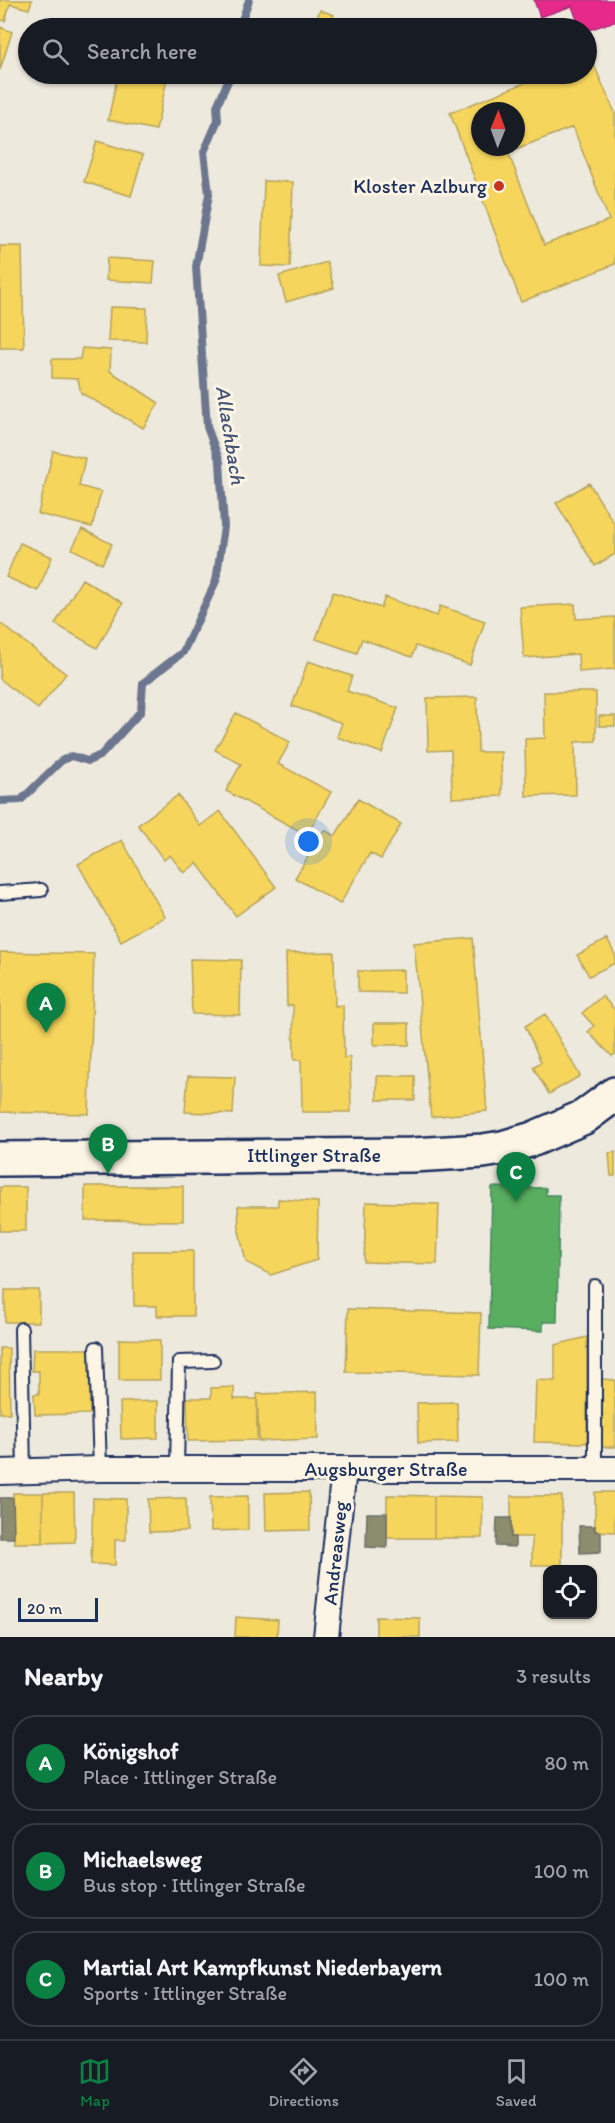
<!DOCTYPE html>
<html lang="en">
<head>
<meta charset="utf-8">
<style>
  :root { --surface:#171b24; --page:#20242c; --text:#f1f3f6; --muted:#9ea1a6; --line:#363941; --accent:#0b8043 }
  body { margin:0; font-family:Itim,sans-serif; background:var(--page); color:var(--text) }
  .controls { position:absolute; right:18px; bottom:18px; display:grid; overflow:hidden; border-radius:12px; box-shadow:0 2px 4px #0004 }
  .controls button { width:54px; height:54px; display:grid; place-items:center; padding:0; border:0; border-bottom:2px solid var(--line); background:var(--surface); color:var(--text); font:30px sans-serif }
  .compass { position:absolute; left:471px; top:102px; width:54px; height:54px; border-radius:50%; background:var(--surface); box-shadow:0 2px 4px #0004; rotate:1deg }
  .scale { position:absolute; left:18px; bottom:15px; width:80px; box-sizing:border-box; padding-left:6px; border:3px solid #1b2f5e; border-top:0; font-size:16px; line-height:21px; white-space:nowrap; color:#1b2f5e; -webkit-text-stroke:4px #fcf5e5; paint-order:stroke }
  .you { position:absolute; left:309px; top:842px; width:21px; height:21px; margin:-15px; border:4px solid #fff; border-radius:50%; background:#1a73e8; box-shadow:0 0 0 9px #1a73e833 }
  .badge { display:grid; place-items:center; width:39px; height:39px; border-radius:50%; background:var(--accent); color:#fff; font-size:20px; font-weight:700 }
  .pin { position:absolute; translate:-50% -50px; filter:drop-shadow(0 2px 3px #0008) }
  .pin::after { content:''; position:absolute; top:32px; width:21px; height:18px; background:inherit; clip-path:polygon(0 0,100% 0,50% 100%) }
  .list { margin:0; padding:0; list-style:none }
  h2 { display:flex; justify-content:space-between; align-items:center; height:78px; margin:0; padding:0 24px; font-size:26px }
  h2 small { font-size:20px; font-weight:400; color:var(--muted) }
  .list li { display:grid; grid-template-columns:39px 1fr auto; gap:18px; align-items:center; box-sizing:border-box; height:96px; margin:0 12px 12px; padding:0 12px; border:2px solid var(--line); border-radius:24px }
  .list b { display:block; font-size:22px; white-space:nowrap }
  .list p { margin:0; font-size:20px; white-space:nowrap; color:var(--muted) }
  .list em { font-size:20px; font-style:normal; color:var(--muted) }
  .icon { flex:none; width:33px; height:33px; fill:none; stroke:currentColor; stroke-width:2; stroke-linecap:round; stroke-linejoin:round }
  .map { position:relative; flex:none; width:615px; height:1637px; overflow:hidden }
  .search { position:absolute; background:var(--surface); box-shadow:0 2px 4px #0004; left:18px; right:18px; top:18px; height:66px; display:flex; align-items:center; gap:15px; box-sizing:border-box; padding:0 21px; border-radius:33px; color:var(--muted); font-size:22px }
  .sheet { height:402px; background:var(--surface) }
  nav { display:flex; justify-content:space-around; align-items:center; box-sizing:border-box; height:84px; border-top:2px solid var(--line); background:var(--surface); font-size:16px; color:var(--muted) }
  nav a { display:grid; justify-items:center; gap:3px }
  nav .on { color:var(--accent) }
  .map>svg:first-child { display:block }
</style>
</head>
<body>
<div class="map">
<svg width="615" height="1637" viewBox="0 0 615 1637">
  <rect width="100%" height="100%" fill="#eee9dd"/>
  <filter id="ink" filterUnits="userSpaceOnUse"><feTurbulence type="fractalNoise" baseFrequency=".0167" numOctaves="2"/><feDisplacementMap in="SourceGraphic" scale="12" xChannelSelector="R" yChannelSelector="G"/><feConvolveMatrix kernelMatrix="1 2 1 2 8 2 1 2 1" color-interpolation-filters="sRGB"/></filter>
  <g filter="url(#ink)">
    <path fill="#f6d55c" stroke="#b4a35d" stroke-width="1.5" fill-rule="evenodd" d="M0 0H32L29 9 10 4 5 21 0 20Z
      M320 10 334 15 328 28H313Z
      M0 27 12 32 0 70Z
      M590 56 615 113V264L521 302 450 113 547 74H586V58ZM480 111H516V147H480ZM573 127 609 220 544 245 508 152Z
      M118 74H168L156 130 108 120Z
      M97 141 143 155 131 196 84 182Z
      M264 181 293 182 290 267 261 266Z
      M0 246H22L24 348H0Z
      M107 258 155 261 153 283 106 280Z
      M327 262 334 288 286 302 279 276Z
      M110 307 147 308 146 342 108 341Z
      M82 348 111 350 110 371 159 403 143 428 81 393 78 379 52 378V359H80Z
      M53 451 85 458 79 486 101 492 92 527 38 514Z
      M589 483 615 525V554L595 566 556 503Z
      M82 529 112 544 102 564 72 549Z
      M20 543 52 557 38 591 6 577Z
      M82 579 123 603 97 648 55 624Z
      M333 592 381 608 385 597 437 616 440 606 485 621 470 665 416 646 412 657 362 639 357 653 316 639Z
      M575 604 576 619 615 617V669L579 672 578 654 524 658 520 607Z
      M0 623 66 674 38 709 0 679Z
      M308 661 352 676 347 691 398 708 382 753 337 737 342 723 292 706Z
      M544 692H596V741L575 742 576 795 526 796 525 739 545 738Z
      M477 697 478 752H501L502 796 452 798 451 750 428 751 427 698Z
      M236 713 290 742 278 764 331 792 307 835 226 791 241 764 215 750Z
      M599 716H615V726H599Z
      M178 795 200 826 220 811 276 887 236 916 197 863 184 873 170 855 164 860 138 825Z
      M358 799 401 824 381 859 370 853 340 904 295 878 324 830 335 836Z
      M122 840 165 917 121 941 78 864Z
      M473 938 487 1111 431 1117 414 943Z
      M607 939 615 955V963L589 976 577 955Z
      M0 952 94 954 89 1114 0 1112Z
      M334 952 335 1006 343 1005 344 1058 350 1057 351 1112H302L301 1060H294L293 1005 287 1006 286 953Z
      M190 959 241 960 240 1015 192 1014Z
      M403 970V993L358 992V971Z
      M602 996 615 1010V1054L612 1056 588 1032 594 1026 582 1013Z
      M545 1014 580 1076 549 1094 533 1067 541 1062 525 1026Z
      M374 1023H409V1045H374Z
      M188 1076 235 1077 233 1114 185 1112Z
      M377 1076H415V1100H377Z
      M615 1152V1176H611L609 1153Z
      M85 1186H183V1221L85 1220Z
      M0 1187H26V1231H0Z
      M278 1199 318 1202 317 1260 271 1275 246 1262 239 1231 238 1206H278Z
      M366 1202 439 1204 437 1264 364 1262Z
      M133 1251H193V1316H157V1306H134Z
      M5 1290H39V1322H5Z
      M348 1309 481 1313 479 1375 346 1372Z
      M587 1337V1443L534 1442 536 1380 555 1381V1345Z
      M119 1339 160 1340V1380H119Z
      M0 1348H9L10 1413H0Z
      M33 1349H89L90 1414 35 1415 34 1394H39V1371H32Z
      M602 1379 615 1380V1447H601Z
      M234 1387V1399H257V1440L188 1441 187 1398H211V1388Z
      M317 1392 318 1439 259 1441 257 1394Z
      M158 1401V1438L121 1439 120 1402Z
      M457 1402 458 1442 418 1443 417 1403Z
      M309 1492 310 1530 266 1531 265 1493Z
      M595 1492H615V1532L595 1531Z
      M13 1493H43V1543H14Z
      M43 1493H74L75 1542 43 1543Z
      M387 1495 434 1496V1538H387Z
      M248 1496V1530L211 1531 210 1497Z
      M434 1496 483 1497 482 1538H434Z
      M511 1496H562V1565H532V1537H511Z
      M93 1498 126 1499V1540H115V1565L91 1564Z
      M186 1498 187 1531 149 1532 148 1499Z
      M236 1617 278 1620 277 1637H235Z
      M376 1617 420 1618V1637H376Z"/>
    <path fill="#e7298a" stroke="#aa2b7d" stroke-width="1.5" d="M534 0H615V21L586 31V28H580L572 6 540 17Z"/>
    <path fill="#5aae61" stroke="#478860" stroke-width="1.5" d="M492 1187 546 1188V1195H559L557 1322H543V1331L489 1329Z"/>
    <path fill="#8c8c6e" stroke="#6a7069" stroke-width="1.5" d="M0 1498H13L14 1538H0Z
      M367 1513H387V1548L366 1547Z
      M497 1518H511V1537H515V1547L496 1546Z
      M579 1526H595V1531L601 1532V1552L580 1553Z"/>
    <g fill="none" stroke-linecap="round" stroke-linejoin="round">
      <path stroke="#6c778f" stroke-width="8" d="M239 28 249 0
        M0 801 21 800 61 761 71 756 88 761 101 755 141 711 143 683 183 652 216 581 224 527 220 462 207 427 196 267 209 194 204 152 218 120 217 106 231 74"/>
      <defs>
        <path id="lane" d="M0 893 41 890
          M595 1286V1469
          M21 1329 24 1471
          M96 1348 100 1469
          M177 1470 179 1362 213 1361"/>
        <path id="street" d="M0 1472 100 1469H615
          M326 1637 344 1469"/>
        <path id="secondary" d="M0 1159 412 1155 483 1151 502 1148 533 1139 584 1117 615 1094"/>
      </defs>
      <use href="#lane" stroke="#1b2f5e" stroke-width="16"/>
      <use href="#street" stroke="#1b2f5e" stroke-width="28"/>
      <use href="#secondary" stroke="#1b2f5e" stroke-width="38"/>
      <use href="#lane" stroke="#fcf5e5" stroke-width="12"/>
      <use href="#street" stroke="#fcf5e5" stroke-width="24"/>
      <use href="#secondary" stroke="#fcf5e5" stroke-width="33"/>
    </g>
  </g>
  <circle fill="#c8321e" stroke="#fcf5e5" stroke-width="2" cx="499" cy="186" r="6"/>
  <g text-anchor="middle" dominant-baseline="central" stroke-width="6" stroke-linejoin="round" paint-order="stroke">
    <g font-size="20" fill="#1b2f5e" stroke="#fcf5e5" text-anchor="end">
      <text x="487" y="186">Kloster Azlburg</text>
    </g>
    <g font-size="20" fill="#1b2f5e" stroke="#fcf5e5">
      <text x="314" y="1155">Ittlinger Straße</text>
      <text x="386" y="1469">Augsburger Straße</text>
      <text transform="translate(335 1553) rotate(-84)">Andreasweg</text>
    </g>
    <g font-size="21" font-style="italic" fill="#445376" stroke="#fcf5e5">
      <text transform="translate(231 435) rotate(81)">Allachbach</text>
    </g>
  </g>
</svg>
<div class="controls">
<button><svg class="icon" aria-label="locate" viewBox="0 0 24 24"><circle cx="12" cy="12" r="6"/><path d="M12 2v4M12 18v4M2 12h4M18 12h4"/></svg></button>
</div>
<svg class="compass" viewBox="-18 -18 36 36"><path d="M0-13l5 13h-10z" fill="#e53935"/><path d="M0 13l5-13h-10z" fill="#9ea1a6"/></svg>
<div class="scale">20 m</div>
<div class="you"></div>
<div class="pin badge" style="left:46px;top:1033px">A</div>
<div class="pin badge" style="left:108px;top:1174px">B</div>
<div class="pin badge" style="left:516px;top:1202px">C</div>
<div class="search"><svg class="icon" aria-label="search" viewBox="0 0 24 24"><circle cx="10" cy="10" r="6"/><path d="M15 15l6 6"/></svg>Search here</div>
</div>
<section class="sheet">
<h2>Nearby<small>3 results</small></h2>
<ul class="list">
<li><span class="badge">A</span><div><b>Königshof</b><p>Place · Ittlinger Straße</p></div><em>80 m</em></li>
<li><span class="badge">B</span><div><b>Michaelsweg</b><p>Bus stop · Ittlinger Straße</p></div><em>100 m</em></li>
<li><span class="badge">C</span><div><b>Martial Art Kampfkunst Niederbayern</b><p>Sports · Ittlinger Straße</p></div><em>100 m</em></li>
</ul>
</section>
<nav>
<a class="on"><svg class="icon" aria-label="map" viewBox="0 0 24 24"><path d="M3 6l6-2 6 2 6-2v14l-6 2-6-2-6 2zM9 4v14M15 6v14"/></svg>Map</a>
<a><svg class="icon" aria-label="directions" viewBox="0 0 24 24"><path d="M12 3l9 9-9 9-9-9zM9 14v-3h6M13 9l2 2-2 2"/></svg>Directions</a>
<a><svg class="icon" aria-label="saved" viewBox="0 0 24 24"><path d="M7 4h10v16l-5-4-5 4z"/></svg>Saved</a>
</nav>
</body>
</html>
